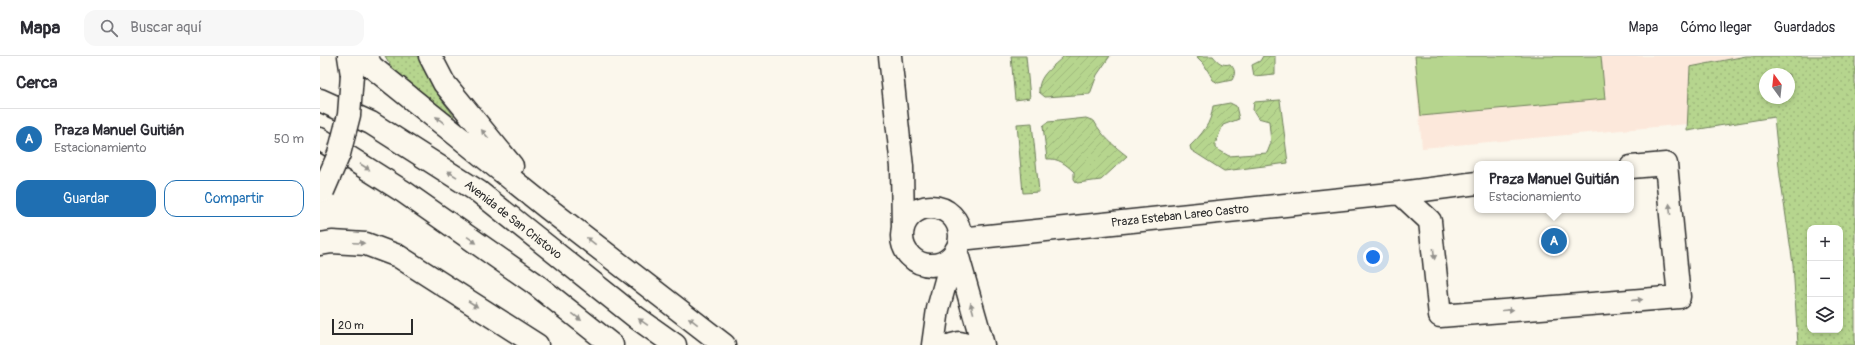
<!DOCTYPE html>
<html lang="es">
<head>
<meta charset="utf-8">
<style>
  :root { --surface:#fff; --page:#f7f7f7; --text:#2b2b33; --muted:#7c7c81; --line:#e1e1e2; --accent:#1f6fb2 }
  body { margin:0; font-family:Pangolin,sans-serif; background:var(--page); color:var(--text) }
  .controls { position:absolute; right:12px; bottom:12px; display:grid; overflow:hidden; border-radius:8px; box-shadow:0 2px 6px #0003 }
  .controls button { width:36px; height:36px; display:grid; place-items:center; padding:0; border:0; border-bottom:1px solid var(--line); background:var(--surface); color:var(--text); font:20px sans-serif }
  .compass { position:absolute; left:1439px; top:12px; width:36px; height:36px; border-radius:50%; background:var(--surface); box-shadow:0 2px 6px #0003; rotate:345deg }
  .scale { position:absolute; left:12px; bottom:10px; width:81px; box-sizing:border-box; padding-left:4px; border:2px solid #2b2b2b; border-top:0; font-size:11px; line-height:14px; white-space:nowrap; color:#2b2b2b; -webkit-text-stroke:3px #fbf7ec; paint-order:stroke }
  .you { position:absolute; left:1053px; top:201px; width:14px; height:14px; margin:-10px; border:3px solid #fff; border-radius:50%; background:#1a73e8; box-shadow:0 0 0 6px #1a73e833 }
  .badge { display:grid; place-items:center; width:26px; height:26px; border-radius:50%; background:var(--accent); color:#fff; font-size:13px; font-weight:700 }
  .pin { position:absolute; translate:-50% -50%; border:2px solid #fff; box-shadow:0 1px 4px #0006 }
  .popup { position:absolute; left:1154px; top:105px; width:160px; height:52px; box-sizing:border-box; display:grid; place-content:center; border-radius:8px; background:var(--surface); filter:drop-shadow(0 1px 3px #0005); font-size:13px; white-space:nowrap; color:var(--muted) }
  .popup b { font-size:15px; color:var(--text) }
  .popup::after { content:''; position:absolute; left:50%; top:100%; margin-left:-8px; border:8px solid transparent; border-top-color:var(--surface) }
  .list { margin:0; padding:0; list-style:none }
  h2 { display:flex; justify-content:space-between; align-items:center; height:52px; margin:0; padding:0 16px; font-size:17px }
  h2 small { font-size:13px; font-weight:400; color:var(--muted) }
  .list li { display:grid; grid-template-columns:26px 1fr auto; gap:12px; align-items:center; box-sizing:border-box; height:60px; padding:0 16px; border-top:1px solid var(--line) }
  .list b { display:block; font-size:15px; white-space:nowrap }
  .list p { margin:0; font-size:13px; white-space:nowrap; color:var(--muted) }
  .list em { font-size:13px; font-style:normal; color:var(--muted) }
  .actions { display:flex; gap:8px; padding:12px 16px }
  .actions a { flex:1; padding:9px 0; border:1px solid var(--accent); border-radius:12px; text-align:center; font-size:14px; color:var(--accent) }
  .actions .main { background:var(--accent); color:#fff }
  .icon { flex:none; width:22px; height:22px; fill:none; stroke:currentColor; stroke-width:2; stroke-linecap:round; stroke-linejoin:round }
  .map { position:relative; flex:none; width:1535px; height:289px; overflow:hidden }
  header { display:flex; align-items:center; gap:24px; box-sizing:border-box; height:56px; padding:0 20px; background:var(--surface); border-bottom:1px solid var(--line) }
  header strong { font-size:19px }
  nav { display:flex; gap:22px; margin-inline-start:auto; font-size:14px }
  .search { width:280px; height:36px; background:var(--page); display:flex; align-items:center; gap:10px; box-sizing:border-box; padding:0 14px; border-radius:12px; color:var(--muted); font-size:15px }
  main { display:flex }
  aside { flex:1; background:var(--surface) }
  .map>svg:first-child { display:block }
</style>
</head>
<body>
<header>
<strong>Mapa</strong>
<div class="search"><svg class="icon" aria-label="search" viewBox="0 0 24 24"><circle cx="10" cy="10" r="6"/><path d="M15 15l6 6"/></svg>Buscar aquí</div>
<nav><a>Mapa</a><a>Cómo llegar</a><a>Guardados</a></nav>
</header>
<main>
<aside>
<h2>Cerca<small></small></h2>
<ul class="list">
<li><span class="badge">A</span><div><b>Praza Manuel Guitián</b><p>Estacionamiento</p></div><em>50 m</em></li>
</ul>
<div class="actions"><a class="main">Guardar</a><a>Compartir</a></div>
</aside>
<div class="map">
<svg width="1535" height="289" viewBox="0 0 1535 289">
  <defs>
    <pattern id="grass-dots" width="8" height="8" patternUnits="userSpaceOnUse"><rect width="8" height="8" fill="#b6d58e"/><path d="M2 2h.1M6 6h.1" fill="none" stroke="#9db77b" stroke-width="1.8" stroke-linecap="round"/></pattern>
    <pattern id="garden-furrows" width="10" height="10" patternUnits="userSpaceOnUse"><rect width="10" height="10" fill="#b6d58e"/><path d="M-1 1l2-2M0 10L10 0M9 11l2-2" fill="none" stroke="#9db77b"/></pattern>
  </defs>
  <rect width="100%" height="100%" fill="#fbf7ec"/>
  <filter id="ink" filterUnits="userSpaceOnUse"><feTurbulence type="fractalNoise" baseFrequency=".025" numOctaves="2"/><feDisplacementMap in="SourceGraphic" scale="8" xChannelSelector="R" yChannelSelector="G"/><feConvolveMatrix kernelMatrix="1 2 1 2 8 2 1 2 1" color-interpolation-filters="sRGB"/></filter>
  <g filter="url(#ink)">
    <path fill="#fce8db" d="M1094 0H1426L1370 11 1368 68 1102 92Z"/>
    <path fill="url(#grass-dots)" stroke="#70805c" fill-rule="evenodd" d="M65 0H100L118 39 134 60 131 66 79 23Z
      M691 0H706L710 42 695 44Z
      M1426 0H1535V289H1478L1473 208 1460 120 1454 61 1367 75 1370 11ZM1445 18H1469V42H1445ZM1490 172H1520V274H1490Z
      M712 67 719 136 703 137 697 68Z"/>
    <path fill="url(#garden-furrows)" stroke="#70805c" d="M744 0H790L777 19 770 38 725 41 719 36C718 19 733 11 744 0Z
      M876 0H893C898 6 902 10 910 8 915 13 916 17 912 24L898 27 893 24 884 8Z
      M943 0H955V18L934 20 932 9 940 5Z
      M960 44 968 107 904 115 871 94 870 90C882 78 891 68 893 50L910 47 916 50 919 63 903 69 895 88V92L909 100 947 97 951 87 949 65 938 62 933 54 934 46Z
      M766 62 774 65C783 81 793 89 807 100L781 124 757 127 754 123V116C746 108 738 102 727 103L723 70 728 66Z"/>
    <path fill="#b6d58e" stroke="#70805c" d="M1095 0H1281L1285 43 1101 60Z"/>
    <g fill="none" stroke-linecap="round" stroke-linejoin="round">
      <defs>
        <path id="minor" d="M570 0 582 111 583 173
          M1157 127 1080 137 1110 165 1120 260 1359 241 1346 108 1311 111
          M582 180a29 29 0 1 1 58 0a29 29 0 1 1-58 0Z
          M640 183 1080 137
          M636 194 663 289
          M613 289 618 253 633 199
          M632 289 640 287 647 289"/>
        <path id="major" d="M29 0 32 19
          M45 0 52 11 226 151 404 289
          M110 0 124 27 192 110
          M0 44 51 67 159 136 317 262 355 289
          M0 83 84 136 214 227 292 289
          M0 188 12 186 46 188 78 200 217 289"/>
      </defs>
      <use href="#minor" stroke="#2b2b2b" stroke-width="25"/>
      <use href="#major" stroke="#2b2b2b" stroke-width="25"/>
      <use href="#minor" stroke="#fbf7ec" stroke-width="22"/>
      <use href="#major" stroke="#fbf7ec" stroke-width="22"/>
      <defs>
        <path id="major-bridge" d="M3 135 19 98 29 59 32 19"/>
      </defs>
      <use href="#major-bridge" stroke="#2b2b2b" stroke-width="25" stroke-linecap="butt"/>
      <use href="#major-bridge" stroke="#fbf7ec" stroke-width="22"/>
    </g>
    <defs><path id="oneway-solid" d="M-6-.8H1V-3.2L6.5 0L1 3.2V.8H-6Z"/></defs>
    <g fill="#93918c">
      <use href="#oneway-solid" transform="translate(120 64) rotate(-141)"/>
      <use href="#oneway-solid" transform="translate(165 78) rotate(-130)"/>
      <use href="#oneway-solid" transform="translate(45 111) rotate(33)"/>
      <use href="#oneway-solid" transform="translate(132 118) rotate(-148)"/>
      <use href="#oneway-solid" transform="translate(1350 153) rotate(-95)"/>
      <use href="#oneway-solid" transform="translate(152 184) rotate(35)"/>
      <use href="#oneway-solid" transform="translate(271 185) rotate(-142)"/>
      <use href="#oneway-solid" transform="translate(39 187) rotate(3)"/>
      <use href="#oneway-solid" transform="translate(1114 198) rotate(84)"/>
      <use href="#oneway-solid" transform="translate(1317 244) rotate(-5)"/>
      <use href="#oneway-solid" transform="translate(153 248) rotate(33)"/>
      <use href="#oneway-solid" transform="translate(652 252) rotate(-106)"/>
      <use href="#oneway-solid" transform="translate(1188 254) rotate(-5)"/>
      <use href="#oneway-solid" transform="translate(257 261) rotate(38)"/>
      <use href="#oneway-solid" transform="translate(373 265) rotate(-142)"/>
      <use href="#oneway-solid" transform="translate(323 266) rotate(-145)"/>
    </g>
  </g>
  <g text-anchor="middle" dominant-baseline="central" stroke-width="3" stroke-linejoin="round" paint-order="stroke">
    <g font-size="12" fill="#2b2b2b" stroke="#fbf7ec">
      <text transform="translate(860 160) rotate(-6)">Praza Esteban Lareo Castro</text>
      <text transform="translate(193 164) rotate(38)">Avenida de San Cristovo</text>
    </g>
  </g>
</svg>
<div class="controls">
<button>+</button>
<button>−</button>
<button><svg class="icon" aria-label="layers" viewBox="0 0 24 24"><path d="M12 4l9 5-9 5-9-5zM3 14l9 5 9-5"/></svg></button>
</div>
<svg class="compass" viewBox="-18 -18 36 36"><path d="M0-13l5 13h-10z" fill="#e53935"/><path d="M0 13l5-13h-10z" fill="#7c7c81"/></svg>
<div class="scale">20 m</div>
<div class="you"></div>
<div class="pin badge" style="left:1234px;top:185px">A</div>
<div class="popup"><b>Praza Manuel Guitián</b>Estacionamiento</div>
</div>
</main>
</body>
</html>
